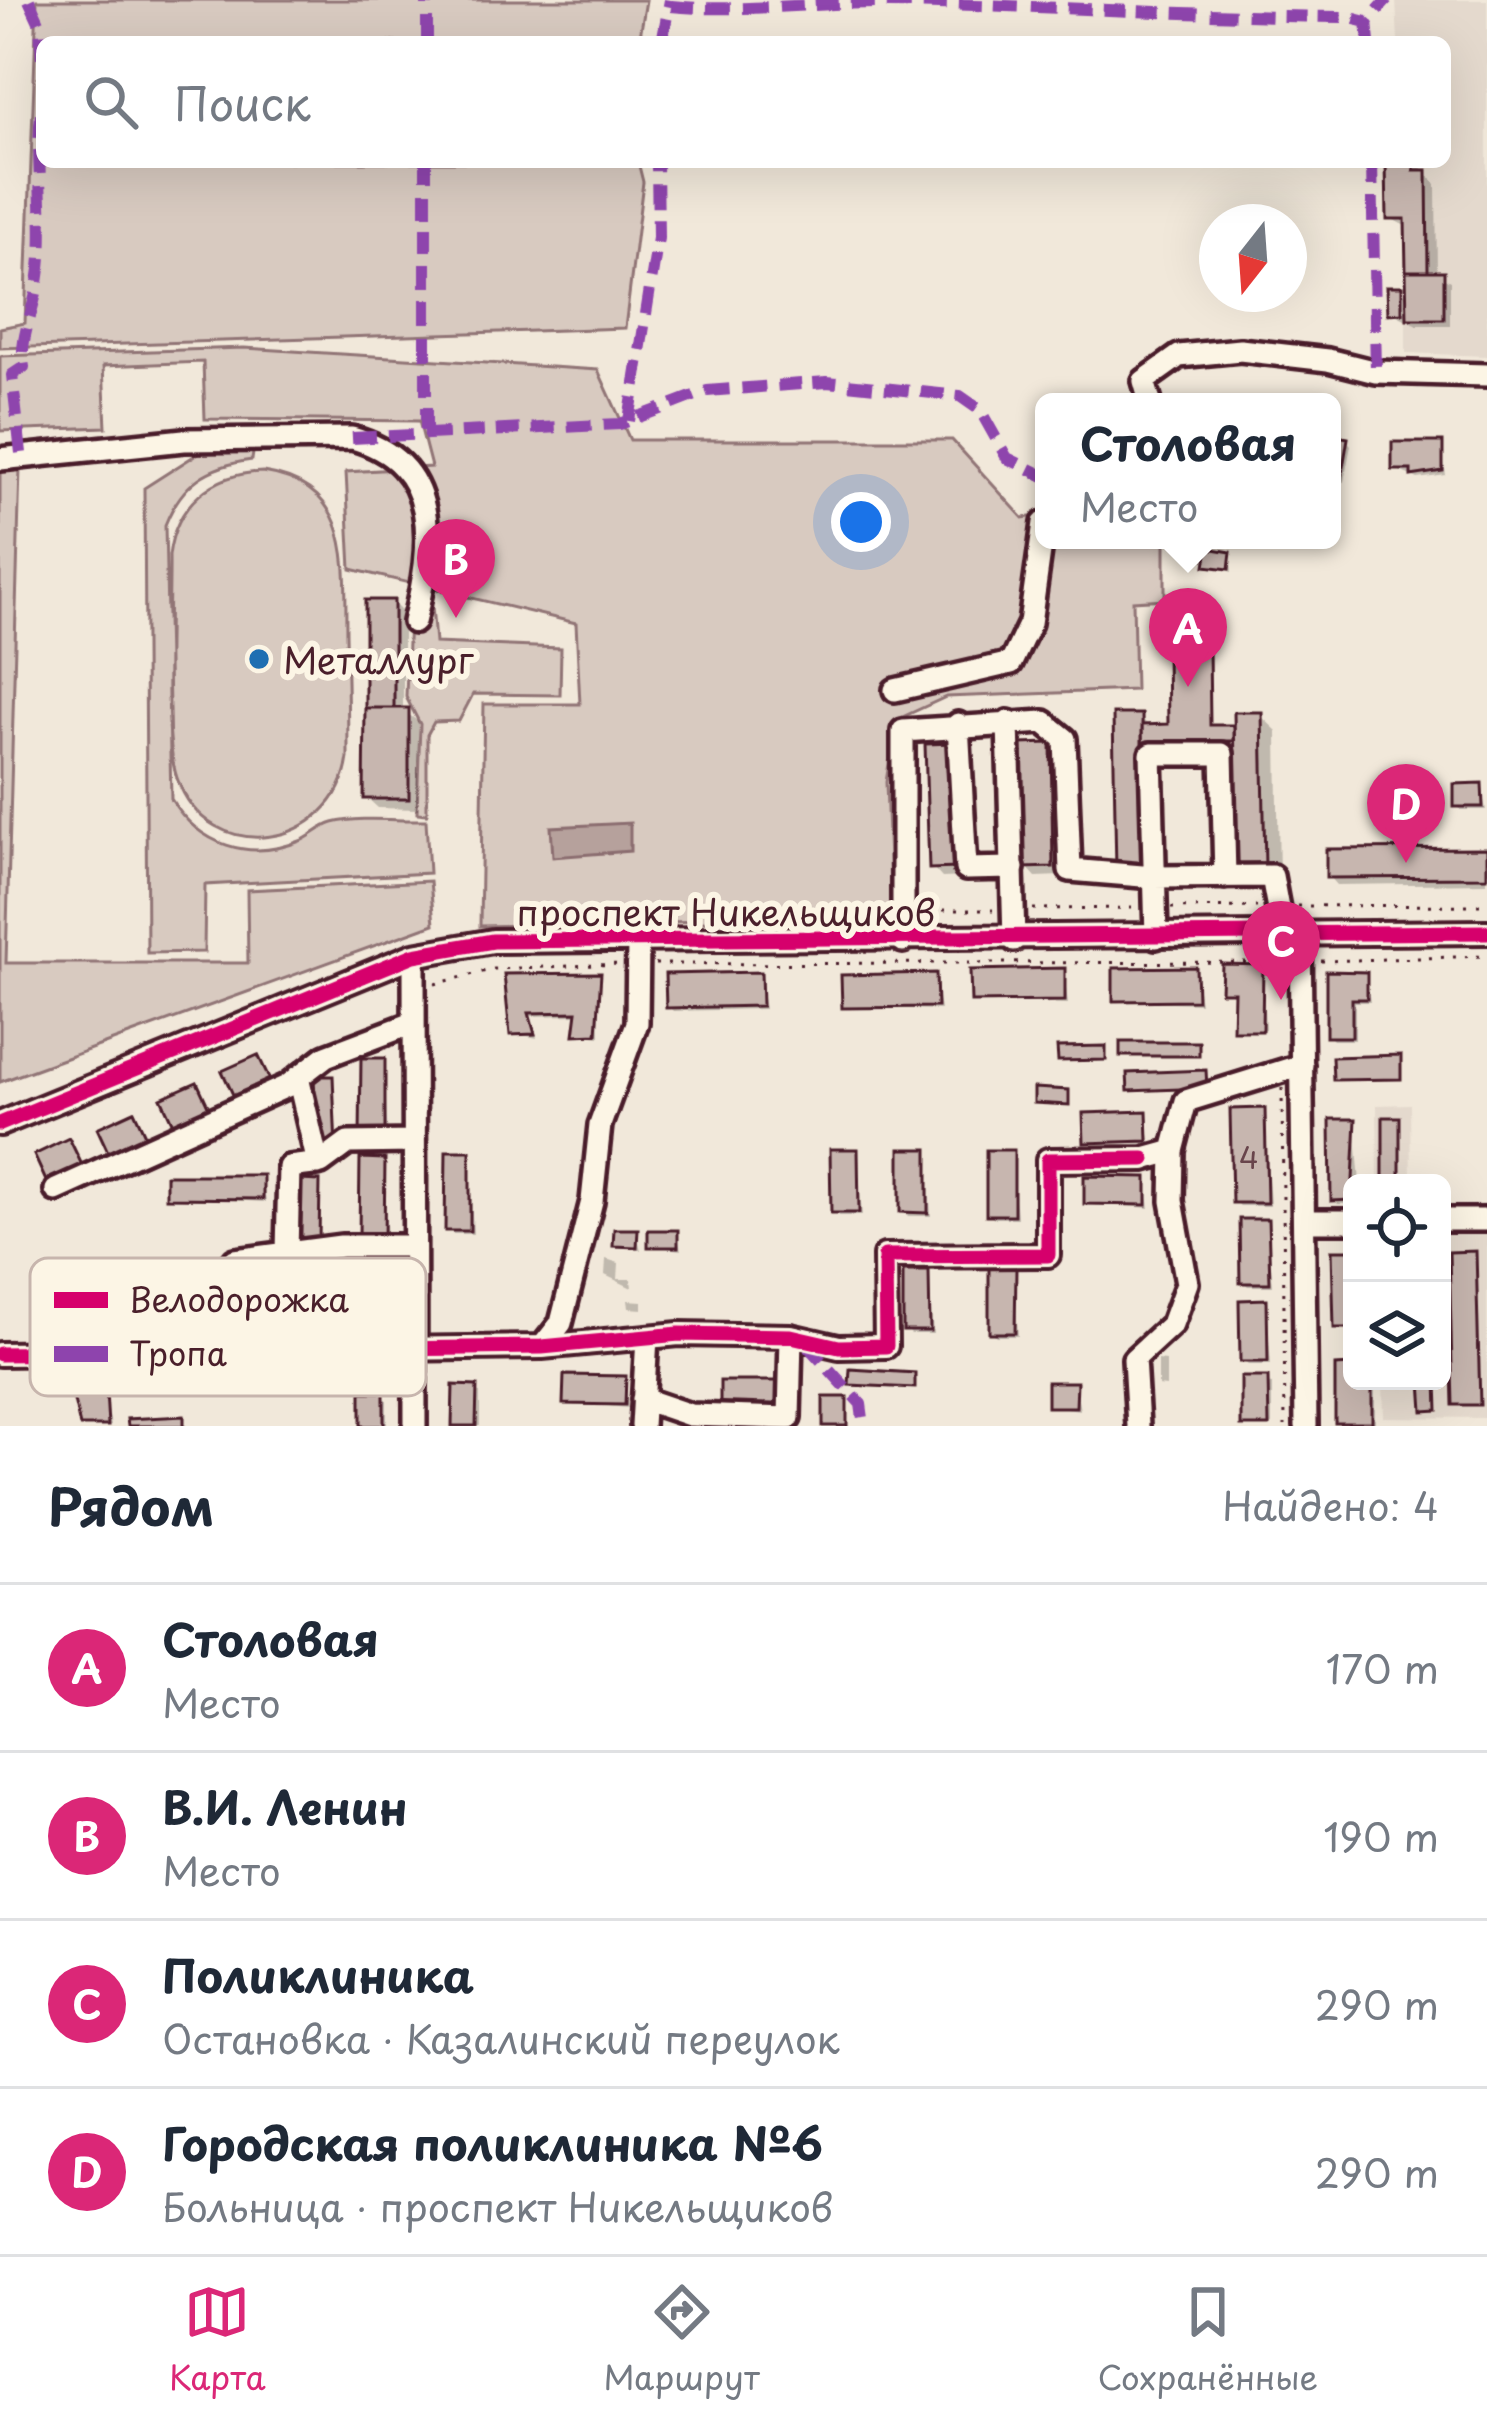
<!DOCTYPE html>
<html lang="ru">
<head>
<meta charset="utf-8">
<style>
  :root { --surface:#fff; --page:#f2f2f3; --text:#1f2937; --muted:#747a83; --line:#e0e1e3; --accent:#db2777 }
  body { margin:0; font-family:"Playpen Sans",sans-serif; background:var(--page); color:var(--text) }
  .controls { position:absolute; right:36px; bottom:36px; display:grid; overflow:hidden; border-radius:18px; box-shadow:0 12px 48px #0002 }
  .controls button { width:108px; height:108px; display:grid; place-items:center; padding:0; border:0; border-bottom:3px solid var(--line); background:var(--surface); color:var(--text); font:60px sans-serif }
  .compass { position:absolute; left:1199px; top:204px; width:108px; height:108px; border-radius:50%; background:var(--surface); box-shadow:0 12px 48px #0002; rotate:197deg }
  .you { position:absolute; left:861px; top:522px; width:42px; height:42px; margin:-30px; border:9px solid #fff; border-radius:50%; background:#1a73e8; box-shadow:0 0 0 18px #1a73e833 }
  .badge { display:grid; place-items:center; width:78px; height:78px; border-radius:50%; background:var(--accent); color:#fff; font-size:39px; font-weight:700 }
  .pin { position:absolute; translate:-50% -99px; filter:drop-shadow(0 3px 6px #0008) }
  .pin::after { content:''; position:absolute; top:63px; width:42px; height:36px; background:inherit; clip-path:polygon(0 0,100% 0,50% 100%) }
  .popup { position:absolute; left:1035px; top:393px; width:306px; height:156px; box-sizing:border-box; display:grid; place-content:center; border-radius:18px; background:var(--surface); filter:drop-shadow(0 3px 9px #0005); font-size:39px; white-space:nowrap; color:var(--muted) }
  .popup b { font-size:45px; color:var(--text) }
  .popup::after { content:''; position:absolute; left:50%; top:100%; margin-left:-24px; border:24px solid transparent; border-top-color:var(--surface) }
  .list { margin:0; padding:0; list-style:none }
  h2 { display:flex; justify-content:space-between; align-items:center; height:156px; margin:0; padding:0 48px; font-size:51px }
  h2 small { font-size:39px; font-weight:400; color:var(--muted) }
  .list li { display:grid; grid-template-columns:78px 1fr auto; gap:36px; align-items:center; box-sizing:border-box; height:168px; padding:0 48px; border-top:3px solid var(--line) }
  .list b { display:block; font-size:45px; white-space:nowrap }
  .list p { margin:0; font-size:39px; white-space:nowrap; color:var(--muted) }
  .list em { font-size:39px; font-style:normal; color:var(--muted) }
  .icon { flex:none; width:66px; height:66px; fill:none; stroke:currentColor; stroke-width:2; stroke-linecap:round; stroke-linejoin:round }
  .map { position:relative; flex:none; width:1487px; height:1426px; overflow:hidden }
  .search { position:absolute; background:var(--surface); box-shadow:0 12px 48px #0002; left:36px; right:36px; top:36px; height:132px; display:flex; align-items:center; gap:30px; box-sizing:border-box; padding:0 42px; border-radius:18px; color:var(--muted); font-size:45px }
  .sheet { height:828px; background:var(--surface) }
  nav { display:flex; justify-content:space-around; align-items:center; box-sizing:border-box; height:168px; border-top:3px solid var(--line); background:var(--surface); font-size:33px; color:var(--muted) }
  nav a { display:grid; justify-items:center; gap:6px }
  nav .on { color:var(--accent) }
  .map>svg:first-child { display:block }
</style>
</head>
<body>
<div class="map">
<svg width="1487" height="1426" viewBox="0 0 1487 1426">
  <rect width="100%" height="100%" fill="#f1e8da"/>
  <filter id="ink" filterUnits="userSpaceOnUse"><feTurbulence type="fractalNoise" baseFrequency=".00833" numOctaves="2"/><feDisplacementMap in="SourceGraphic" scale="24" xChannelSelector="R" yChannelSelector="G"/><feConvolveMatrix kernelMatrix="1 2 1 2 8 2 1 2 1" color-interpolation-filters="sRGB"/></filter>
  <g filter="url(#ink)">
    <path fill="#e4d9cd" d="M1396 0H1487V356L1406 353V220L1387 219 1386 162H1445V42H1398Z
      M1410 1104 1411 1183H1378L1377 1105Z
      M1487 1204V1418L1384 1417 1383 1381H1442V1205Z"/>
    <path fill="#d8cac0" stroke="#917476" stroke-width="3" d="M37 0H646L639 42H42V162H638L643 182 625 328 0 348V328L25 323Z
      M244 348 598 370 630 440H952L1023 518 1044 515V540H1165V599L1133 601 1135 690 946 697 896 720 886 782 891 917 480 926 484 704H580L576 623 351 569 346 472 431 467 419 421 205 419 203 362 103 366 106 427 0 431V356Z
      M255 439 252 460C208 466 182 482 165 525L171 799C199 845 249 862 300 841 311 837 321 826 333 823 361 816 397 821 426 820L429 873 205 885 204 952 147 953 144 488 219 440Z
      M20 468 6 963H248L247 890 430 881 434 924 0 1082V469Z
      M263 472C355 486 345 563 346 635 347 676 348 717 348 758 336 849 208 869 177 778 162 735 170 608 169 556 175 505 212 473 263 472Z
      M410 588 431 593 435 643 561 648 560 695 473 694 459 721 434 722 427 735V814L417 813 420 724 406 697Z"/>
    <path fill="#b6a19c" stroke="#8b6d6f" stroke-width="3" d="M630 823V851L553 857 551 827Z"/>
    <path fill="#0003" d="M1445 125 1453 133V150H1445Z
      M1389 162H1416L1436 184 1437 274 1450 281V325H1417L1391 312 1401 289 1410 298 1409 228 1390 218Z
      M1347 441 1351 445 1344 482 1333 480 1332 456Z
      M1441 445 1446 475 1418 479 1395 469Z
      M1230 554 1232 572 1208 565Z
      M393 603 403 613V711L418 721V809L378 808 367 798Z
      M1208 651 1210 728 1237 733 1260 715 1277 731 1279 883H1256L1237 741H1210V745L1157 743 1159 884H1135L1140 717 1151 728 1171 727Z
      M1049 746 1060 756 1062 876 1036 877 1026 866Z
      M928 747 968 877 942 878 932 867Z
      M1481 786 1486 810H1461L1457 806Z
      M1487 851V883L1336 885 1329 877Z
      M1262 968 1265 1029 1236 1028 1237 995 1224 991Z
      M1195 970 1200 1003 1116 1000Z
      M1064 971 1068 1004 974 1001Z
      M759 975 765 1009 673 1011 669 1007Z
      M1366 975 1370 1002H1355V1040H1333L1329 1036Z
      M599 976 600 1037 577 1034 580 1015 531 1016 537 1038 513 1033 508 977Z
      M935 976 940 1010 845 1007Z
      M384 1061 388 1141H368Z
      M1264 1111 1270 1206H1240L1235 1202Z
      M1145 1114 1151 1144 1087 1141Z
      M1355 1122 1360 1183H1352V1204H1338L1334 1200Z
      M857 1152 862 1216H839L834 1212Z
      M927 1152 931 1216H908L903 1211Z
      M1012 1153 1017 1218H994L989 1214Z
      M469 1154 473 1234H453L448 1230Z
      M383 1162 387 1242H366Z
      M262 1178 266 1202 169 1197Z
      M1146 1180 1150 1208 1087 1203Z
      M1267 1222 1273 1286H1248L1243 1282Z
      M636 1232 641 1250 616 1245Z
      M677 1233 681 1250 651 1246Z
      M373 1255 378 1325 359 1326 355 1321Z
      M606 1259 619 1263 618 1279H631L632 1288 605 1275Z
      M265 1266 269 1290H254L250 1286Z
      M1014 1271 1018 1336H996L992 1332Z
      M928 1274 933 1334H911L906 1329Z
      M628 1300 642 1301 643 1309 629 1308Z
      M1266 1302 1271 1365H1248L1243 1361Z
      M117 1360H133L138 1374H122Z
      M1158 1360 1166 1361V1387L1158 1386Z
      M1352 1368V1381H1375V1426L1338 1422Z
      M625 1379 628 1408 566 1402Z
      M1244 1380 1272 1384V1426H1244Z
      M1075 1385 1080 1410 1050 1406Z
      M456 1388 480 1393V1426H455Z
      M105 1394 111 1426H83L75 1396Z
      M364 1395 387 1399V1426H364Z"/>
    <path fill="#c7b6af" stroke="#4a1f2b" stroke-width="3" d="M1386 162H1414V170H1427L1428 271H1406L1405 219H1387Z
      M1406 271H1444V319H1407Z
      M1387 286H1402V313L1388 314Z
      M1332 435 1348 438 1341 479 1332 478Z
      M1392 442H1443V471L1411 476V470H1392Z
      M1208 548 1231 552 1229 569 1205 566Z
      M365 600H394V708H365Z
      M1209 648 1210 725H1234V741H1210V746L1142 742V725L1168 724 1167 649Z
      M365 708H409V799H364Z
      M1234 712H1262L1265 868 1237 869Z
      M1113 714H1142L1144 869 1116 870Z
      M955 743 959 868 929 869 925 744Z
      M1051 743 1053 867 1023 868 1020 744Z
      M1482 783 1483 807H1454V784Z
      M1487 848V877L1326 878V849Z
      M1222 964 1263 965 1262 1031H1233L1234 992H1221Z
      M1196 967 1197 1000 1113 1001V968Z
      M1065 968V1001L971 1002 970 970Z
      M1326 971 1367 972V999H1352V1037H1326Z
      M761 972 762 1006 666 1008 665 974Z
      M601 973 597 1034 574 1035 577 1012 529 1013 535 1034 510 1035 504 974Z
      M936 973 937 1007 842 1008 841 975Z
      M1120 1042H1199V1056H1120Z
      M1106 1046V1060L1058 1061 1057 1047Z
      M258 1055 271 1082 235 1099 222 1071Z
      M1401 1055V1079L1333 1080 1332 1057Z
      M361 1058H385V1138H360Z
      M1206 1070 1207 1088 1128 1091 1127 1073Z
      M314 1076H333L336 1150 317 1151Z
      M197 1082 210 1110 174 1126 161 1098Z
      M1034 1088 1069 1090V1105L1034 1103Z
      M1265 1108 1267 1203H1232L1230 1109Z
      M134 1111 146 1137 109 1154 97 1128Z
      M1147 1111 1148 1141 1084 1143 1083 1113Z
      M1383 1117H1400V1183H1383Z
      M1330 1119H1356L1352 1200 1331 1201Z
      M69 1138 82 1165 46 1181 34 1155Z
      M830 1149H858L859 1213H831Z
      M900 1149H928V1213L900 1212Z
      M986 1150H1014V1215H986Z
      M446 1151H470V1231H445Z
      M360 1158 385 1159 384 1239 359 1238Z
      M166 1175H263V1199L166 1198Z
      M1084 1176 1147 1177V1205L1084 1204Z
      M299 1180 320 1181 319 1241H298Z
      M1239 1219H1268L1270 1283H1240Z
      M614 1229H638L637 1247 613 1246Z
      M648 1230H678V1247H648Z
      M1332 1250H1352V1328H1334Z
      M1476 1251 1480 1405H1453L1449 1252Z
      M351 1252H374L375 1322 352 1323Z
      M247 1263H266V1287H247Z
      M989 1268H1016L1015 1333H989Z
      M903 1271H929L930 1331H903Z
      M1267 1299 1268 1362H1240L1239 1300Z
      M1352 1365V1381H1372V1423H1335V1366Z
      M850 1369 915 1373V1388L849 1385Z
      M564 1375 626 1376 625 1405 563 1404Z
      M1241 1377H1268L1269 1426H1241Z
      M720 1381H784V1411L720 1410Z
      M1421 1381H1437L1438 1410 1423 1411Z
      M1047 1382H1077L1076 1407H1047Z
      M453 1385 477 1386 476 1426H452Z
      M106 1391 108 1426H80L72 1393Z
      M361 1392H384V1426H361Z
      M823 1397H847V1426H823Z
      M184 1416V1426H128L127 1419Z"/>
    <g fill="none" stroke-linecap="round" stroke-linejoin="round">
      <defs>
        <path id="minor" d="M1150 402 1144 381 1179 356 1240 350 1328 360 1376 372 1487 375
          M0 459 184 440 352 438C443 463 433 545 414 622
          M895 690 1011 663 1030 623 1044 523
          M1008 722 1014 940
          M958 724 966 869 1013 868
          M1300 935 1306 1426
          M1156 937 1151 754H1222L1225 877
          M903 941V731L1044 722 1065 739 1070 870 1154 877 1272 876 1283 936
          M414 955 415 1426
          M298 1077 318 1164
          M0 1124 414 955 493 941 1487 932
          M56 1190 287 1086 326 1056 413 1023
          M1442 1220H1487
          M1305 1221H1352
          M287 1252 289 1167 321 1163 348 1143 413 1142
          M542 1347 561 1323 592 1201 600 1125 637 1023 638 941
          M226 1349 223 1276 235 1260 341 1246H413
          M0 1354 542 1347 679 1334 791 1336 839 1347 886 1346 885 1256 1048 1255V1160L1144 1159 1173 1151 1186 1101 1302 1065
          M643 1399 690 1415 789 1418 791 1336
          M642 1426 647 1337
          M1138 1426 1134 1359 1172 1324 1187 1283 1172 1201 1173 1151"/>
      </defs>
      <use href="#minor" stroke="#4a1f2b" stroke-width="30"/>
      <path stroke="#4a1f2b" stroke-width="3" stroke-dasharray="3 9" stroke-linecap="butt" d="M1297 906 1487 905
        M1171 908 1257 907
        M1033 909 1137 908
        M919 910H993
        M841 919 885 912
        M1321 961 1487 956
        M655 964 1281 962
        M435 984 494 969 621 964
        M1282 1088 1285 1426"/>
      <use href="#minor" stroke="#fcf5e5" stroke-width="21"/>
      <path stroke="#8e44ad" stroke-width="12" stroke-dasharray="24 12" stroke-linecap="butt" d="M29 0 40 24 42 60
        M671 6C744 13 815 2 889 3 1042 5 1194 16 1347 17L1367 22
        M427 42V0
        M662 42 670 0
        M1369 42 1367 22 1387 0
        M1372 162 1376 372
        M629 421 658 238 657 162
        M426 431V162
        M352 438 620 424 707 391 827 382 960 396 980 410 1007 458 1044 476
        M21 453 12 375 24 367C19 343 31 317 36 293 50 229 33 171 42 106
        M805 1343 861 1404 864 1426"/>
      <defs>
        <path id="cycleway" d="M0 1124 414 955 493 941 1487 932
          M0 1354 542 1347 679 1334 791 1336 839 1347 886 1346 885 1256 1048 1255V1160L1144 1159"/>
      </defs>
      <use href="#cycleway" stroke="#fcf5e5" stroke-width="22"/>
      <use href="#cycleway" stroke="#d6006c" stroke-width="15"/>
    </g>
  </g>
  <circle fill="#1f6fb2" stroke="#fcf5e5" stroke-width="4.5" cx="259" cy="659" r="12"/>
  <g text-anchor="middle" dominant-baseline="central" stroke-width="12" stroke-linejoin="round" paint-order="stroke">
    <g font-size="30" fill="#69454c">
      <text x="1249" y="1156">4</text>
    </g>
    <g font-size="36" fill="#4a1f2b" stroke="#fcf5e5" text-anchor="start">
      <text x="283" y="659">Металлург</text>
    </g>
    <g font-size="36" fill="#4a1f2b" stroke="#fcf5e5">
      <text x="726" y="911">проспект Никельщиков</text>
    </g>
  </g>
  <rect x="30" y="1258" width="396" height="138" rx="18" fill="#fcf5e5" stroke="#c7b5ad" stroke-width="3"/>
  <rect x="54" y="1292" width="54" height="16" fill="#d6006c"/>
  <rect x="54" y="1346" width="54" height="16" fill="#8e44ad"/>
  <g font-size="33" fill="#4a1f2b">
    <text x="129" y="1312">Велодорожка</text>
    <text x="129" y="1366">Тропа</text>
  </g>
</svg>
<div class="controls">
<button><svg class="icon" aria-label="locate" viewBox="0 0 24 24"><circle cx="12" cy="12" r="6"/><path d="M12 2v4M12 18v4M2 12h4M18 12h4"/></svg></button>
<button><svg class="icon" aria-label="layers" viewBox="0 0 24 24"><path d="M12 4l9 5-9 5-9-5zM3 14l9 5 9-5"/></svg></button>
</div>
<svg class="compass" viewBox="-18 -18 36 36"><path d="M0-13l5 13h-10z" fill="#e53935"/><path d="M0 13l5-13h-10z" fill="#747a83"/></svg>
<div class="you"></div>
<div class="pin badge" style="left:1188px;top:687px">A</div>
<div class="popup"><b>Столовая</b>Место</div>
<div class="pin badge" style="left:456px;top:618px">B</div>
<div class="pin badge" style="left:1281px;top:1000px">C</div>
<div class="pin badge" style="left:1406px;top:863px">D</div>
<div class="search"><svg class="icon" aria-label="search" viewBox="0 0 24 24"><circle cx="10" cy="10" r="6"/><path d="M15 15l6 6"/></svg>Поиск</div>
</div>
<section class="sheet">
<h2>Рядом<small>Найдено: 4</small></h2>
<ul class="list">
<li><span class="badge">A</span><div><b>Столовая</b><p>Место</p></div><em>170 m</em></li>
<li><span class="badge">B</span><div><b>В.И. Ленин</b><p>Место</p></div><em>190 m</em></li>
<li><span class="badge">C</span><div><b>Поликлиника</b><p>Остановка · Казалинский переулок</p></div><em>290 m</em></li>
<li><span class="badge">D</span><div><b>Городская поликлиника №6</b><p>Больница · проспект Никельщиков</p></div><em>290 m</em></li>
</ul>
</section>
<nav>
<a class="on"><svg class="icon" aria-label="map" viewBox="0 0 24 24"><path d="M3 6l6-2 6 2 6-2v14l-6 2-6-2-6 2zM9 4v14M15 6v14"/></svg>Карта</a>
<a><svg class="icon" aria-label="directions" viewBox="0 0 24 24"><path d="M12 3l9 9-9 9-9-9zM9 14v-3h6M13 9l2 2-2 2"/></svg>Маршрут</a>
<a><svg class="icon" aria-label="saved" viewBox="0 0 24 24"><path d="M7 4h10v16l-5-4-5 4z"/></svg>Сохранённые</a>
</nav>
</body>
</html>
